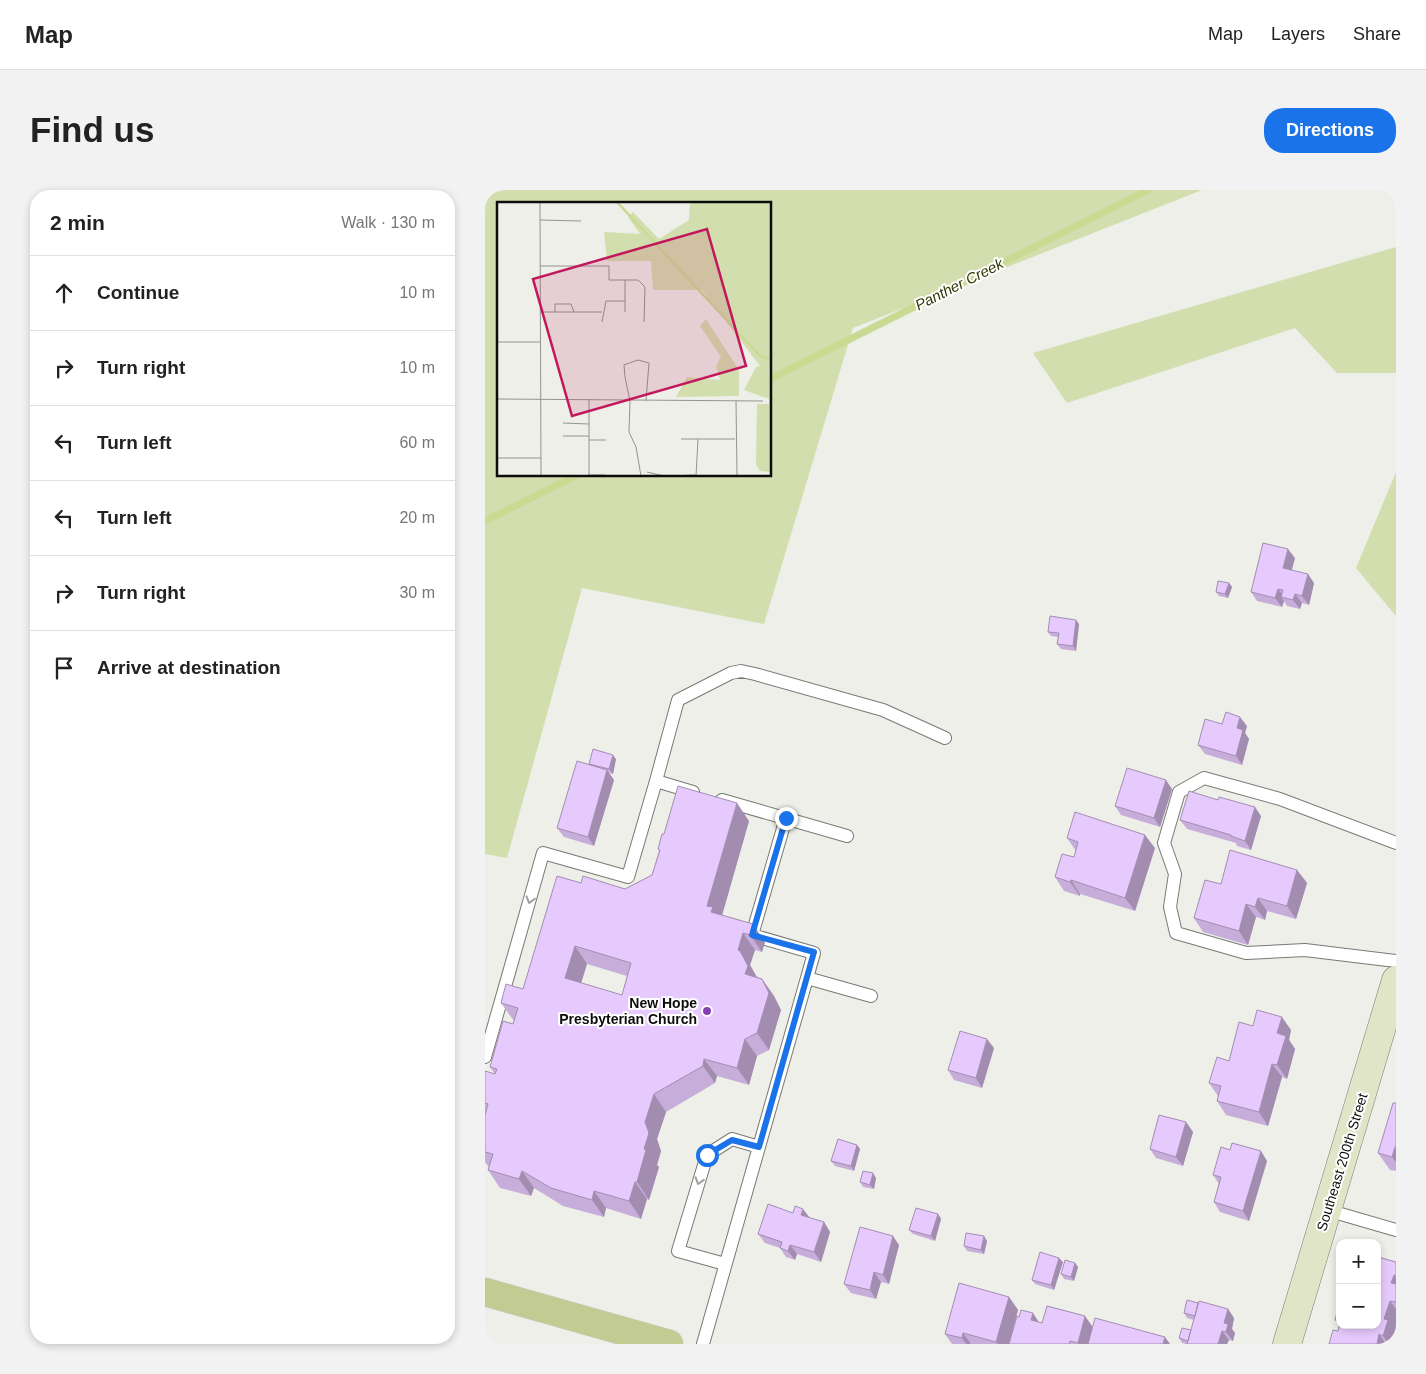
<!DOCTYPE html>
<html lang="en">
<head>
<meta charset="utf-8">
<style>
  :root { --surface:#fff; --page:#f2f2f2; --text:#222; --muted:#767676; --line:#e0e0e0; --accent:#1a73e8 }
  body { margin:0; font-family:Arial,sans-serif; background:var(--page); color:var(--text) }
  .controls { position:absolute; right:15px; bottom:15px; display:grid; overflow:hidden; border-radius:10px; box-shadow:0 2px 8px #0003 }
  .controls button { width:45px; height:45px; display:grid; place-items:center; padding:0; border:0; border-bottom:1px solid var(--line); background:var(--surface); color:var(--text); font:25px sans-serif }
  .stop { position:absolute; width:15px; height:15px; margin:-11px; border:4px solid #1a73e8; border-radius:50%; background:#fff }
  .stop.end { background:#1a73e8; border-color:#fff; box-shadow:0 1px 5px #0008 }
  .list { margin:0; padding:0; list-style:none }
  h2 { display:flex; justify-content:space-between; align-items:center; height:65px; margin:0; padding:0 20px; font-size:21px }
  h2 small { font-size:16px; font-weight:400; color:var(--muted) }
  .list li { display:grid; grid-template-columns:32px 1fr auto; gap:15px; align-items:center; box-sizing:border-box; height:75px; padding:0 20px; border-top:1px solid var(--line) }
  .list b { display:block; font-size:19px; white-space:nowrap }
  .list em { font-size:16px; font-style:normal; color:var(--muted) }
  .icon { flex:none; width:28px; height:28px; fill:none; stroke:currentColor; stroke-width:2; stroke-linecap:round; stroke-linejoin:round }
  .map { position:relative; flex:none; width:911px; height:1154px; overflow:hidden; border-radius:20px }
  header { display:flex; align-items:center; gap:30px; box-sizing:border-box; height:70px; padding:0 25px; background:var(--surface); border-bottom:1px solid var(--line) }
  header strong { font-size:24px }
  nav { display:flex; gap:28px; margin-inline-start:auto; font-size:18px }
  .intro { display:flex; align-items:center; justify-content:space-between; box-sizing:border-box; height:120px; padding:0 30px }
  h1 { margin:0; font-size:35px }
  .button { padding:12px 22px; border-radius:20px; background:var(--accent); color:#fff; font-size:18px; font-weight:700 }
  main { display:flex; gap:30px; padding:0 30px }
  aside { flex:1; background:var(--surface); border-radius:20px; box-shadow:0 2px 8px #0003 }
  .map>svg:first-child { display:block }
</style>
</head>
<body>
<header>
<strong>Map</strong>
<nav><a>Map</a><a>Layers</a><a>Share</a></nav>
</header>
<div class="intro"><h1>Find us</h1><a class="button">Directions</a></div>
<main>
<aside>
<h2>2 min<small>Walk · 130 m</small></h2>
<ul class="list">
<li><svg class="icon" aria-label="ahead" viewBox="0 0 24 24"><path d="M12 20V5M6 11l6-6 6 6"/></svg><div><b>Continue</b></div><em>10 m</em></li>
<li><svg class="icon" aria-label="right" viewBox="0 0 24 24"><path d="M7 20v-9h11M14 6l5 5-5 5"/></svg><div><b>Turn right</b></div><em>10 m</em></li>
<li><svg class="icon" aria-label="left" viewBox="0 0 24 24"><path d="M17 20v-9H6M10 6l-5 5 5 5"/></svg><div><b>Turn left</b></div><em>60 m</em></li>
<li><svg class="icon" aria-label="left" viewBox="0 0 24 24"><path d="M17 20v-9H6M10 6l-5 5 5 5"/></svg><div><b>Turn left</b></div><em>20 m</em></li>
<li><svg class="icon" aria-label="right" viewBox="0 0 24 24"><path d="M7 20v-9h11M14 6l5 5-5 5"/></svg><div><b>Turn right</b></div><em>30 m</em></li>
<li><svg class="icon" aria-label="arrive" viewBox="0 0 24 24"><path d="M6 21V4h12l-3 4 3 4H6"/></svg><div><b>Arrive at destination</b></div></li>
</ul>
</aside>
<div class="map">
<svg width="911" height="1154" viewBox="0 0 911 1154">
  <rect width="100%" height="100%" fill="#edefe8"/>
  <path fill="#d3deaf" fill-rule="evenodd" d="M0 0H717L368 138 279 434 97 398 22 668 0 664ZM14 14H285V285H14Z
    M911 57V183H852L810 138 582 213 548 163Z
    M911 282V426L871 378Z"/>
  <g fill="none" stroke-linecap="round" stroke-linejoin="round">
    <path stroke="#cbda93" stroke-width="7" d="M285 189 663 0
      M0 331 92 285"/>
    <defs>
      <path id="lane" d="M171 591 193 510 246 483 256 481 270 484 398 520 460 548
        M237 610 362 646
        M301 628 267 745 329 763 322 788 386 806
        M911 653 795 609 719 588 694 602 679 653 690 684 685 717 691 743 761 763 820 760 911 771
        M0 867 58 663 143 687 171 591 208 602
        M842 1020 911 1040
        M240 1074 193 1061 222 965 247 949 274 957
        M218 1154 322 788"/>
      <path id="secondary" d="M802 1154 911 790"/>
      <path id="primary" d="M0 1102 184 1154"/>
    </defs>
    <use href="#lane" stroke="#787a74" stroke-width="14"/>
    <use href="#secondary" stroke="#787a74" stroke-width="29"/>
    <use href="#primary" stroke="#cacac9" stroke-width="29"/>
    <use href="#lane" stroke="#fff" stroke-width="12"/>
    <use href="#secondary" stroke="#e0e5c8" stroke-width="28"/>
    <use href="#primary" stroke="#c1cb92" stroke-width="28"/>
  </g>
  <path fill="#c7aeda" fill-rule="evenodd" d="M810 368 806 380 829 393 824 415 817 413 815 419 802 416 799 411 797 417 772 411 766 402Z
    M744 393 747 397 743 408 734 406 731 402Z
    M594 434 591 461 576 459 572 454 573 447 566 446 563 442Z
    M737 534 762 536 760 543 764 549 757 575 720 564 713 555Z
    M131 569 128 584 124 583 129 590 109 656 79 647 72 638 105 575 104 574Z
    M687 599 675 637 636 625 630 616Z
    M776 626 766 660 752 656 751 653 702 639 695 630Z
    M264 631 237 725 280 752 277 762 270 760 265 775 272 787 277 789 289 806 296 820 284 860 272 866 264 895 232 886 230 893 181 922 172 949 176 961 172 975 174 977 164 1010 162 1009 156 1029 121 1018 119 1027 78 1016 49 998 46 1006 15 998 3 980 4 977 3 976 0 972V881L10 884 5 877 28 834 29 831 16 813 38 799 96 693 140 699 167 685 174 661 173 659 179 644ZM102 774 142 786 137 805 96 793Z
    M582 648 670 658 650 721 595 704V706L579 701 570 687 589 667 591 661Z
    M812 680 822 693 811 729 782 721 780 730 771 727 763 755 718 742 709 728 736 694Z
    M768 836 806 840 804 850 810 859 802 889 797 887 783 936 741 925 732 911 733 906 724 893 744 871Z
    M509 858 497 898 469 890 463 880Z
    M911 913V981L905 980 893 963Z
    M701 932 708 942 698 976 671 968 665 959Z
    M372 955 375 959 369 981 350 976 346 971Z
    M782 971 764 1031 735 1022 729 1012 734 994 728 985Z
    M391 988 389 999 378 997 375 992Z
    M453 1024 456 1029 450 1051 428 1044 424 1040Z
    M324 1028 339 1032 345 1042 336 1072 312 1064 310 1070 301 1067 295 1058 280 1053 273 1044Z
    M502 1051 499 1064 482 1061 479 1056Z
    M414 1055 404 1094 396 1092 391 1109 366 1103 359 1094Z
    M894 1064 897 1068 911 1072V1154H844L853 1141 854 1135 850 1130 855 1119V1135Z
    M578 1072 569 1100 550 1094 547 1090Z
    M590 1073 593 1077 589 1091 579 1089 576 1084Z
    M524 1107 533 1120 524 1154H467L460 1144Z
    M713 1113 743 1119 749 1128 747 1139 750 1143 748 1151 744 1150 742 1154H701L697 1153 694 1148 706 1140 709 1130 702 1128 699 1123Z
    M554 1132 557 1133 607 1136 685 1154H524Z"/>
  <path fill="#a28db1" d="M803 359 810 368 805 387 798 378Z
    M823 384 829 393 824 415 817 406Z
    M744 393 747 397 743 408 740 404Z
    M793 399 799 407H796L799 411 797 417 790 408Z
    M810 404 817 413 815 419 808 410Z
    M591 430 594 434 591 461 588 456Z
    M755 527 762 536 760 543 764 549 757 575 751 566 752 538Z
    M128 565 131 569 128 584 124 579Z
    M122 580 129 590 109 656 103 647Z
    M681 590 687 599 675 637 669 628Z
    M252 613 264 631 236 729 239 739 222 716Z
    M770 617 776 626 766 660 760 651Z
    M660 645 670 658 650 721 640 708Z
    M812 680 822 693 811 729 802 716Z
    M586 690 595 704V706L585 692Z
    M773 708 782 721 780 730 770 717Z
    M761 714 771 727 763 755 754 741Z
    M268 734 280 752 277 762 265 745Z
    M258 743 270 760 265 775 275 793 260 784 253 760Z
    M90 756 102 774 92 806 80 788Z
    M277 789 289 806 296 820 284 860 272 843Z
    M797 827 806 840 804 850 810 859 802 889 792 875V843Z
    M260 849 272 866 264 895 252 878Z
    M502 849 509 858 497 898 491 888Z
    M219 869 232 886 230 893 218 876Z
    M787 874 797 887 783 936 774 922Z
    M169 904 181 922 172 949 176 961 172 975 174 977 164 1010 152 992 160 932Z
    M701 932 708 942 698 976 691 967Z
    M372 955 375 959 369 981 366 976Z
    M910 957 911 959V972L907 967Z
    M776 961 782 971 764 1031 758 1021Z
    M37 981 49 998 46 1006 34 989Z
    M388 983 391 988 389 999 385 995Z
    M150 992 162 1009 156 1029 144 1011Z
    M109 1001 121 1018 119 1027 107 1010Z
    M318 1019 325 1028 316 1025Z
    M453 1024 456 1029 450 1051 446 1046Z
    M339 1032 345 1042 336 1072 329 1062Z
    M408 1046 414 1055 404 1094 398 1085Z
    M499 1046 502 1051 499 1064 496 1060Z
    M305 1055 312 1064 310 1070 303 1061Z
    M574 1068 578 1072 569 1100 566 1095Z
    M590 1073 593 1077 589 1091 586 1087Z
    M389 1082 396 1092 391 1109 385 1100Z
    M909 1085 911 1088V1100L906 1093Z
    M524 1107 533 1120 524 1154H513L511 1152Z
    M905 1111 911 1119V1154H904L898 1146 899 1129Z
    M743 1119 749 1128 747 1139 750 1143 748 1151 741 1142 739 1133Z
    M548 1123 557 1137 546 1130Z
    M600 1126 610 1140 606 1154H593V1153Z
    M737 1141 744 1150 742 1154H733Z
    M478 1143 486 1154H481L477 1148Z
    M894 1144 901 1154H892Z
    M680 1147 685 1154H678Z"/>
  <path fill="#e7cafd" stroke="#a28db1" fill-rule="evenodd" d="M778 353 803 359 798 378 823 384 817 406 810 404 808 410 796 407 798 400 793 399 790 408 766 402Z
    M733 391 744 393 740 404 731 402Z
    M565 426 591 430 588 456 572 454 574 443 563 442Z
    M741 522 755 527 752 538 758 540 751 566 713 555 720 529 737 534Z
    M108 559 128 565 124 579 104 574Z
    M92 571 122 580 103 647 72 638Z
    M642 578 681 590 669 628 630 616Z
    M193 596 252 613 222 716 228 717 226 722 268 734 265 745 258 743 253 760 255 761 263 776 260 784 277 789 284 803 272 843 260 849 252 878 219 869 218 876 169 904 160 932 164 943 159 959 161 960 152 992H150L144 1011 109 1001 107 1010 66 998 37 981 34 989 3 980 8 964 0 962V925L3 914 0 913V881L10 884 12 879 5 877 18 831 28 834 33 818 16 813 21 794 38 799 72 686 96 693 98 686 140 699 167 685 175 660 173 659 177 644H179ZM90 756 146 773 137 805 80 788Z
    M704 601 733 610 734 607 770 617 760 651 746 646V645L695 630Z
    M590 622 660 645 640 708 586 690 585 692 570 687 577 664 589 667 593 652 582 648Z
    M745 660 812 680 802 716 773 708 770 717 761 714 754 741 709 728 720 690 736 694Z
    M772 820 797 827 792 843 801 846 792 875 787 874 774 922 732 911 736 896 724 893 732 867 744 871 754 832 768 836Z
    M475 841 502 849 491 888 463 880Z
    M908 913H911V957H910L907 967 893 963Z
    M674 925 701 932 691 967 665 959Z
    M353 949 372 955 366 976 346 971Z
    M747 953 776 961 758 1021 729 1012 736 987 728 985 736 957 745 960Z
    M378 981 388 983 385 995 375 992Z
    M283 1014 308 1023 310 1016 318 1019 316 1025 339 1032 329 1062 305 1055 303 1061 295 1058 297 1052 273 1044Z
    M431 1018 453 1024 446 1046 424 1040Z
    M375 1037 408 1046 398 1085 389 1082 385 1100 359 1094Z
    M481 1043 499 1046 496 1060 479 1056Z
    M555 1062 574 1068 566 1095 547 1090Z
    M892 1064H894L893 1067 911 1072V1086L909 1085 906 1093 911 1094V1112L905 1111 899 1129 903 1130 898 1146 894 1144 892 1154H844L848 1140 853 1141 855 1132V1135H892Z
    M580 1070 590 1073 586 1087 576 1084Z
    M474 1093 524 1107 511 1152 478 1143 477 1148 460 1144Z
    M702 1110 713 1113 710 1126 699 1123Z
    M714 1111 743 1119 739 1133 743 1134 741 1142 737 1141 733 1154H702Z
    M562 1116 600 1126 593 1153 585 1151 584 1154H524L532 1126 534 1127 536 1120 548 1123 546 1130 557 1133Z
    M853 1119H855V1131L850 1130Z
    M610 1128 680 1147 678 1154H603Z
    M697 1138 706 1140 703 1151 694 1148Z"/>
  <defs><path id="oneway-chevron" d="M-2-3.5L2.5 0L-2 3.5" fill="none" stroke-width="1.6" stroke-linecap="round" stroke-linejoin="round" transform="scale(1.25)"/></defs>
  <g stroke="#9e9e9d">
    <use href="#oneway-chevron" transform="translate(45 710) rotate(106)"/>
    <use href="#oneway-chevron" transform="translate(214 991) rotate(107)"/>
  </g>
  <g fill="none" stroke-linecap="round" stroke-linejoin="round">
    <path stroke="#1a73e8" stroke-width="6" d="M222 965 247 950 274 957 329 762 267 745 301 628"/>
  </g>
  <circle fill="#863fb2" stroke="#fff" stroke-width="2" cx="222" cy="821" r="5"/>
  <g text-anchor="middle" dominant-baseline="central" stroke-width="4" stroke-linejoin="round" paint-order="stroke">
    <g font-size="14" font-weight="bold" fill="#0c0c0a" stroke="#fff" text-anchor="end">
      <text x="212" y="813">New Hope<tspan x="212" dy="16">Presbyterian Church</tspan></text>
    </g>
    <g font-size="14" fill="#0c0c0a" stroke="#fff">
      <text transform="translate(857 972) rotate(-73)">Southeast 200th Street</text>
    </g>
    <g font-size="15" font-style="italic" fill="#323a03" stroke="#fff">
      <text transform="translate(474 94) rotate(-27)">Panther Creek</text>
    </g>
  </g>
  <g transform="translate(12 12)">
    <rect width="274" height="274" fill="#edefe8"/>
    <path d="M193 0H274V270L263 269 259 262 260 202H272V197L247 188 259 165 263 164 205 88H156L154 59H110L107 30 143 32 131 15 136 10 162 37 192 18ZM209 117 242 168V194L179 195 190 175 223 178 219 164 224 155 203 124Z" fill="#d3deaf"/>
    <path fill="none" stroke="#cbda93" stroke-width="2.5" d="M120 0 263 154 274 158"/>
    <path fill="none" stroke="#93948f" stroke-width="1" d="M43 0 44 274M43 18 84 19M43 64H112V78H128V110M128 78H141L148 85 147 120M44 110H105M58 110V102H74L77 110M105 120 109 99H128M0 140H44M0 197 266 199M92 198V274M239 199 240 274M66 221 92 222M66 234H92M184 237H238M92 238H109M0 256H44M150 270 167 274M92 273H108M144 274 139 245 132 230 133 199 128 175 127 163 141 158 152 161 149 199M172 274 198 273M199 274 201 237"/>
    <path fill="#c2185b" fill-opacity="0.15" stroke="#c2185b" stroke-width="2.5" d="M210 27 249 164 75 214 36 77Z"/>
    <rect width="274" height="274" fill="none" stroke="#0c0c0a" stroke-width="2.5"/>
  </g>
</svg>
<div class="controls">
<button>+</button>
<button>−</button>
</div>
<div class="stop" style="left:222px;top:965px"></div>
<div class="stop end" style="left:301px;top:628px"></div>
</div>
</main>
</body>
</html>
